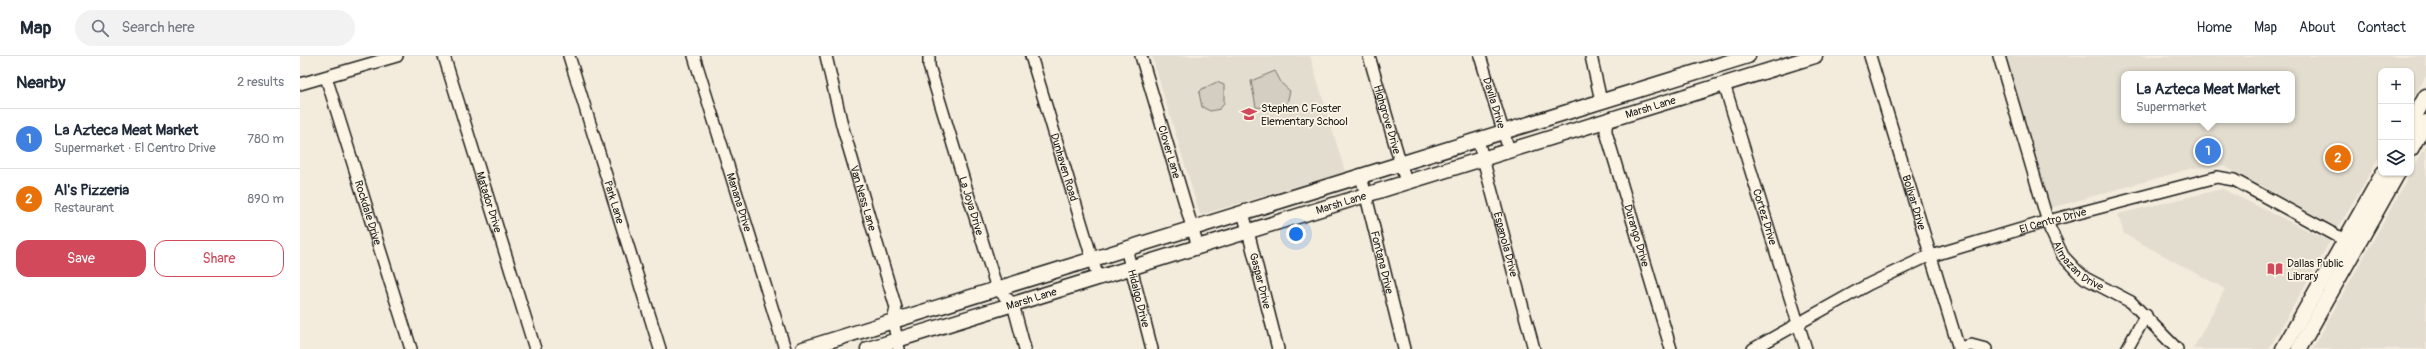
<!DOCTYPE html>
<html lang="en">
<head>
<meta charset="utf-8">
<style>
  :root { --surface:#fff; --page:#f2f2f3; --text:#1f2937; --muted:#747a83; --line:#e0e1e3; --accent:#d1495b }
  body { margin:0; font-family:Pangolin,sans-serif; background:var(--page); color:var(--text) }
  .controls { position:absolute; right:12px; top:12px; display:grid; overflow:hidden; border-radius:8px; box-shadow:0 1px 3px #0004 }
  .controls button { width:36px; height:36px; display:grid; place-items:center; padding:0; border:0; border-bottom:1px solid var(--line); background:var(--surface); color:var(--text); font:20px sans-serif }
  .you { position:absolute; left:996px; top:178px; width:14px; height:14px; margin:-10px; border:3px solid #fff; border-radius:50%; background:#1a73e8; box-shadow:0 0 0 6px #1a73e833 }
  .badge { display:grid; place-items:center; width:26px; height:26px; border-radius:50%; background:var(--accent); color:#fff; font-size:13px; font-weight:700 }
  .pin { position:absolute; translate:-50% -50%; border:2px solid #fff; box-shadow:0 1px 4px #0006 }
  .popup { position:absolute; left:1821px; top:15px; width:174px; height:52px; box-sizing:border-box; display:grid; place-content:center; border-radius:8px; background:var(--surface); filter:drop-shadow(0 1px 3px #0005); font-size:13px; white-space:nowrap; color:var(--muted) }
  .popup b { font-size:15px; color:var(--text) }
  .popup::after { content:''; position:absolute; left:50%; top:100%; margin-left:-8px; border:8px solid transparent; border-top-color:var(--surface) }
  .list { margin:0; padding:0; list-style:none }
  h2 { display:flex; justify-content:space-between; align-items:center; height:52px; margin:0; padding:0 16px; font-size:17px }
  h2 small { font-size:13px; font-weight:400; color:var(--muted) }
  .list li { display:grid; grid-template-columns:26px 1fr auto; gap:12px; align-items:center; box-sizing:border-box; height:60px; padding:0 16px; border-top:1px solid var(--line) }
  .list b { display:block; font-size:15px; white-space:nowrap }
  .list p { margin:0; font-size:13px; white-space:nowrap; color:var(--muted) }
  .list em { font-size:13px; font-style:normal; color:var(--muted) }
  .actions { display:flex; gap:8px; padding:12px 16px }
  .actions a { flex:1; padding:9px 0; border:1px solid var(--accent); border-radius:12px; text-align:center; font-size:14px; color:var(--accent) }
  .actions .main { background:var(--accent); color:#fff }
  .icon { flex:none; width:22px; height:22px; fill:none; stroke:currentColor; stroke-width:2; stroke-linecap:round; stroke-linejoin:round }
  .map { position:relative; flex:none; width:2126px; height:293px; overflow:hidden }
  header { display:flex; align-items:center; gap:24px; box-sizing:border-box; height:56px; padding:0 20px; background:var(--surface); border-bottom:1px solid var(--line) }
  header strong { font-size:19px }
  nav { display:flex; gap:22px; margin-inline-start:auto; font-size:14px }
  .search { width:280px; height:36px; background:var(--page); display:flex; align-items:center; gap:10px; box-sizing:border-box; padding:0 14px; border-radius:22px; color:var(--muted); font-size:15px }
  main { display:flex }
  aside { flex:1; background:var(--surface) }
  .map>svg:first-child { display:block }
</style>
</head>
<body>
<header>
<strong>Map</strong>
<div class="search"><svg class="icon" aria-label="search" viewBox="0 0 24 24"><circle cx="10" cy="10" r="6"/><path d="M15 15l6 6"/></svg>Search here</div>
<nav><a>Home</a><a>Map</a><a>About</a><a>Contact</a></nav>
</header>
<main>
<aside>
<h2>Nearby<small>2 results</small></h2>
<ul class="list">
<li><span class="badge" style="background:#3f7fe0">1</span><div><b>La Azteca Meat Market</b><p>Supermarket · El Centro Drive</p></div><em>780 m</em></li>
<li><span class="badge" style="background:#e8710a">2</span><div><b>Al's Pizzeria</b><p>Restaurant</p></div><em>890 m</em></li>
</ul>
<div class="actions"><a class="main">Save</a><a>Share</a></div>
</aside>
<div class="map">
<svg width="2126" height="293" viewBox="0 0 2126 293">
  <rect width="100%" height="100%" fill="#f3ecdd"/>
  <filter id="ink" filterUnits="userSpaceOnUse"><feTurbulence type="fractalNoise" baseFrequency=".025" numOctaves="2"/><feDisplacementMap in="SourceGraphic" scale="8" xChannelSelector="R" yChannelSelector="G"/><feConvolveMatrix kernelMatrix="1 2 1 2 8 2 1 2 1" color-interpolation-filters="sRGB"/></filter>
  <g filter="url(#ink)">
    <path fill="#e3ddcf" fill-rule="evenodd" d="M852 0H1010L1045 116 900 159Z
      M1705 0H2126V20L2111 46V15H2081V98L2038 172 1924 110 1893 112 1751 152ZM1824 18H1992V64H1824Z
      M2126 90V293H2013L2029 263Z
      M1922 133 2030 185 1969 293H1893L1925 233 1824 178 1818 158Z"/>
    <path fill="#d3cec1" stroke="#78756e" d="M975 15 982 28 990 35 987 47 979 53 956 51 951 25Z
      M917 26 924 29V47L920 53 910 55 902 51 899 37 902 33Z"/>
    <g fill="none" stroke-linecap="round" stroke-linejoin="round">
      <defs>
        <g id="minor">
          <path id="s1" d="M144 0 235 293"/>
          <path id="s2" d="M269 0 360 293"/>
          <path id="s3" d="M394 0 485 293"/>
          <path id="s4" d="M526 0 542 69 596 252 593 265 599 293"/>
          <path id="s5" d="M629 0V10L697 233 713 248 725 293"/>
          <path id="s6" d="M731 0 798 222"/>
          <path id="s7" d="M841 0 898 191"/>
          <path id="s8" d="M1069 0 1106 126"/>
          <path id="s9" d="M1180 0 1209 94"/>
          <path d="M1291 0 1301 45"/>
          <path id="s10" d="M1570 0 1659 293"/>
          <path id="s11" d="M1699 0 1750 173 1763 200 1777 215 1785 222 1831 246 1877 293"/>
          <path id="s12" d="M26 21 111 293"/>
          <path d="M0 28 97 0"/>
          <path id="s13" d="M1424 28 1506 293"/>
          <path id="s14" d="M1306 65V76L1371 293"/>
          <path id="s15" d="M1178 84 1234 293"/>
          <path id="s16" d="M1061 120 1104 293"/>
          <path id="s17" d="M943 156 978 293"/>
          <path id="s18" d="M826 192 852 293"/>
          <path d="M1658 292 1671 289 1686 293"/>
          <path id="s19" d="M1453 293 1569 228 1624 202 1748 165 1917 121 1934 124 2052 188"/>
          <path d="M1827 293 1846 259"/>
        </g>
        <g id="major">
          <path d="M2111 67 2126 40"/>
          <path d="M2111 93 2126 66"/>
          <path d="M503 293 1448 0"/>
          <path id="s20" d="M568 293 1515 0"/>
          <path d="M1983 293 2083 117"/>
          <path d="M1999 293 2098 117"/>
        </g>
      </defs>
      <use href="#minor" stroke="#1c1c1c" stroke-width="14"/>
      <use href="#major" stroke="#1c1c1c" stroke-width="17"/>
      <use href="#minor" stroke="#fcf5e5" stroke-width="11"/>
      <use href="#major" stroke="#fcf5e5" stroke-width="14"/>
    </g>
  </g>
  <defs>
    <symbol id="school-bare" viewBox="-9 -9 18 18"><path d="M0-5L7-2L0 1L-7-2ZM-4 1L0 2.5L4 1V4Q0 6-4 4Z" fill="#d1495b" stroke="#fcf5e5" stroke-width="2.5" paint-order="stroke"/></symbol>
    <symbol id="library-bare" viewBox="-9 -9 18 18"><path d="M-6-4Q-3-5.5-.7-3.5V5Q-3 3-6 4ZM6-4Q3-5.5 .7-3.5V5Q3 3 6 4Z" fill="#d1495b" stroke="#fcf5e5" stroke-width="2.5" paint-order="stroke"/></symbol>
  </defs>
  <g fill-rule="evenodd">
    <use href="#school-bare" x="938" y="47" width="22" height="22"/>
    <use href="#library-bare" x="1964" y="202" width="22" height="22"/>
  </g>
  <g text-anchor="middle" dominant-baseline="central" stroke-width="3.5" stroke-linejoin="round" paint-order="stroke">
    <g font-size="11" fill="#1c1c1c" stroke="#fcf5e5">
      <text stroke="none"><textPath href="#s9" startOffset="49">Davila Drive</textPath></text>
      <text stroke="none"><textPath href="#s20" startOffset="819">Marsh Lane</textPath></text>
      <text stroke="none"><textPath href="#s8" startOffset="66">Highgrove Drive</textPath></text>
      <text stroke="none"><textPath href="#s7" startOffset="100">Clover Lane</textPath></text>
      <text stroke="none"><textPath href="#s6" startOffset="116">Dunhaven Road</textPath></text>
      <text stroke="none"><textPath href="#s4" startOffset="147">Van Ness Lane</textPath></text>
      <text stroke="none"><textPath href="#s3" startOffset="153">Manana Drive</textPath></text>
      <text stroke="none"><textPath href="#s20" startOffset="495">Marsh Lane</textPath></text>
      <text stroke="none"><textPath href="#s10" startOffset="153">Bolivar Drive</textPath></text>
      <text stroke="none"><textPath href="#s1" startOffset="153">Matador Drive</textPath></text>
      <text stroke="none"><textPath href="#s2" startOffset="153">Park Lane</textPath></text>
      <text stroke="none"><textPath href="#s5" startOffset="156">La Joya Drive</textPath></text>
      <text stroke="none"><textPath href="#s12" startOffset="142">Rockdale Drive</textPath></text>
      <text stroke="none"><textPath href="#s13" startOffset="139">Cortez Drive</textPath></text>
      <text stroke="none"><textPath href="#s19" startOffset="328">El Centro Drive</textPath></text>
      <text stroke="none"><textPath href="#s14" startOffset="119">Durango Drive</textPath></text>
      <text stroke="none"><textPath href="#s15" startOffset="108">Espanola Drive</textPath></text>
      <text stroke="none"><textPath href="#s16" startOffset="89">Fontana Drive</textPath></text>
      <text stroke="none"><textPath href="#s11" startOffset="228">Almazan Drive</textPath></text>
      <text stroke="none"><textPath href="#s17" startOffset="71">Gaspar Drive</textPath></text>
      <text stroke="none"><textPath href="#s20" startOffset="171">Marsh Lane</textPath></text>
      <text stroke="none"><textPath href="#s18" startOffset="52">Hidalgo Drive</textPath></text>
    </g>
    <g font-size="11" fill="#1c1c1c" stroke="#fcf5e5" text-anchor="start">
      <text x="961" y="52">Stephen C Foster<tspan x="961" dy="13">Elementary School</tspan></text>
      <text x="1987" y="207">Dallas Public<tspan x="1987" dy="13">Library</tspan></text>
    </g>
  </g>
</svg>
<div class="controls">
<button>+</button>
<button>−</button>
<button><svg class="icon" aria-label="layers" viewBox="0 0 24 24"><path d="M12 4l9 5-9 5-9-5zM3 14l9 5 9-5"/></svg></button>
</div>
<div class="you"></div>
<div class="pin badge" style="left:1908px;top:95px;background:#3f7fe0">1</div>
<div class="popup"><b>La Azteca Meat Market</b>Supermarket</div>
<div class="pin badge" style="left:2038px;top:102px;background:#e8710a">2</div>
</div>
</main>
</body>
</html>
